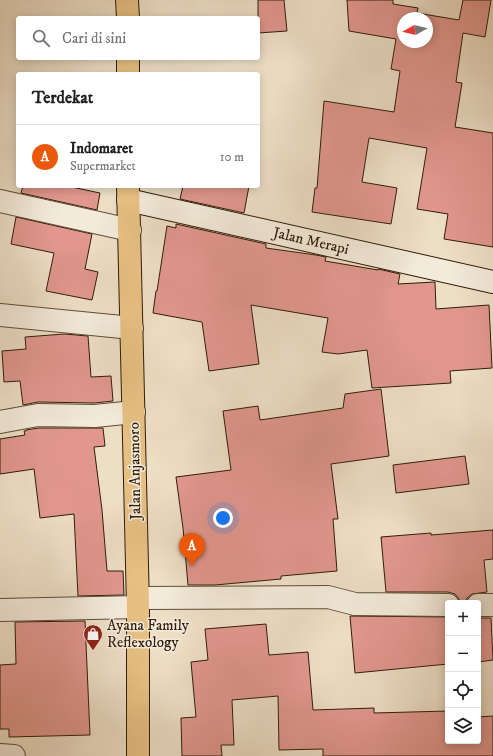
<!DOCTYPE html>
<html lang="id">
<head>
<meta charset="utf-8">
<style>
  :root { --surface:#fff; --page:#f6f6f6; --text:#202124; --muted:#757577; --line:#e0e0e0; --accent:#ea580c }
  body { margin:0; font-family:"IM FELL DW Pica",serif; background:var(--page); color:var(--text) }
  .controls { position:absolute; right:12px; bottom:12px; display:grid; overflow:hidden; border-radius:4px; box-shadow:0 2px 10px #0003 }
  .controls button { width:36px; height:36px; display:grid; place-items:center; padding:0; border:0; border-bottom:1px solid var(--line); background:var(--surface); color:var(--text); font:20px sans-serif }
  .compass { position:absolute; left:397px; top:12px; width:36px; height:36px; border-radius:50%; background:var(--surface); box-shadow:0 2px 10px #0003; rotate:262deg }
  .you { position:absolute; left:223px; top:518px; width:14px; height:14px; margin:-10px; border:3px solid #fff; border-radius:50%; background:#1a73e8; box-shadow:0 0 0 6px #1a73e833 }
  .badge { display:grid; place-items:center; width:26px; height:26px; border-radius:50%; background:var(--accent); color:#fff; font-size:13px; font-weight:700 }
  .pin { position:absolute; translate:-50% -33px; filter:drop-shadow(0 1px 2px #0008) }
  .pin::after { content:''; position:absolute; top:21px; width:14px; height:12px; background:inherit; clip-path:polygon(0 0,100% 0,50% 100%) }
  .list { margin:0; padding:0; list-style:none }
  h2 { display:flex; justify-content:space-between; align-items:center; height:52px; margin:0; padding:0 16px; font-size:17px }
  h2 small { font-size:13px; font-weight:400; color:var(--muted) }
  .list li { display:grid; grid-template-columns:26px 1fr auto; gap:12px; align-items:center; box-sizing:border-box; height:64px; padding:0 16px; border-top:1px solid var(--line) }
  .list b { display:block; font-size:15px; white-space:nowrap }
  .list p { margin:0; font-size:13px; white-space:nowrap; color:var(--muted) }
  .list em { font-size:13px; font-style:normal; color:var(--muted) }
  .icon { flex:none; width:22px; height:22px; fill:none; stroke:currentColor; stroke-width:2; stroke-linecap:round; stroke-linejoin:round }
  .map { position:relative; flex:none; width:493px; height:756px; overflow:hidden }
  .search { position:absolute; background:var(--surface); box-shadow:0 2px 10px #0003; left:16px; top:16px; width:244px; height:44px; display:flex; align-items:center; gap:10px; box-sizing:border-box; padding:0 14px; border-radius:4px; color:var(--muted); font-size:15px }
  .panel { position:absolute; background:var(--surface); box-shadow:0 2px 10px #0003; left:16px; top:72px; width:244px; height:116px; border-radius:4px }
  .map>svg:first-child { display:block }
</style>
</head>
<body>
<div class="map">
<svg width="493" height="756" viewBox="0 0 493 756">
  <rect width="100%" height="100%" fill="#eddec6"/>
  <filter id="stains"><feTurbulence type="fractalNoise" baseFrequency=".005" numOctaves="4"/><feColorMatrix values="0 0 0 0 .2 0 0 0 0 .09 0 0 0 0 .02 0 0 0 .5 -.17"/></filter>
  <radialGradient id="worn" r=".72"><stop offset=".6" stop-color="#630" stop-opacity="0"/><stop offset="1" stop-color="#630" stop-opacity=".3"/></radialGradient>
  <path fill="#e1978e" stroke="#301d09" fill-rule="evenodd" d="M258 0H284L287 31 258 33Z
    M347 0H393V4L418 8 417 13 459 20 463 0H491L485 37 463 33 456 82 462 83 455 127 493 133V247L444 239 448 214 417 209 427 148 369 138 362 182 397 188 391 224 312 212 315 188H317L324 101 394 112 400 71 391 69 396 39 349 31ZM403 18H427V42H403Z
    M23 186H67L100 193 97 210 21 193Z
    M183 186H249L244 213 180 199Z
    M16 217 92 234 85 269 98 272 92 300 46 291 54 253 11 244Z
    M176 224 266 244V248L316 255 326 257 325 261 378 270V269L400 274 398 284 435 282 436 309 489 305 492 368 450 371 451 383 372 388 367 350 338 354 322 352 328 318 251 305 259 364 209 371 202 322 153 313 156 291H157L167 226 176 228Z
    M64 334 88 336 91 377 111 376 113 401 94 403 38 402 23 405 20 381 4 382 2 351 26 349 25 337Z
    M381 389 389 456 331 464 338 519H333L337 571 281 576V579L215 585H188L183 528 176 477 231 470 223 411 258 406 260 420 343 408 345 394Z
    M39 428H103L105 446 94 447 102 510 107 571H123L124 595 78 596 74 514 40 518 34 469 0 474V439L25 435 24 431H26V430Z
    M465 456 469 484 396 493 393 465Z
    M493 530V559L484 560 487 592 472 594 467 598 466 603H460L459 599 455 594 448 592H386L381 537 431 533V535Z
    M350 616 448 617V664L355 673Z
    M478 618H491L493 660 478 662Z
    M85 621 90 735 9 737V729H0V665L16 664 15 622Z
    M266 624 269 655 308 652 313 710 374 708V713L448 711V741H478V717L493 716V756H323V749L279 750 278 696 232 700 234 745H221L222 756H182L181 718 196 717 191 662 208 660 205 629Z"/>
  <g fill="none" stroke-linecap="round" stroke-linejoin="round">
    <defs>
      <path id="street" d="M0 201 130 230
        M0 315 132 328
        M0 422 38 415 95 416 134 412
        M138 598 328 597 355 604 448 605
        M478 605H493
        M0 610 138 607
        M0 755 14 756"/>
      <path id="secondary" d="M128 200 493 282"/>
      <path id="primary" d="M127 0 128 18
        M128 58V74
        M128 186 138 607V756"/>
    </defs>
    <use href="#street" stroke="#5f4d38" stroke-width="24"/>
    <use href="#secondary" stroke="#301d09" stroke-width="24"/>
    <use href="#primary" stroke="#301d09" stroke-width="24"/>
    <use href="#street" stroke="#f3eada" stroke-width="22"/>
    <use href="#secondary" stroke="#f3eada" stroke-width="22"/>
    <use href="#primary" stroke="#e6bf83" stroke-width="22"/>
  </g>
  <defs>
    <symbol id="shop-pin" viewBox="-11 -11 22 30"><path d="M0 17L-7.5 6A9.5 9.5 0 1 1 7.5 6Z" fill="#8f2418" stroke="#f3eada"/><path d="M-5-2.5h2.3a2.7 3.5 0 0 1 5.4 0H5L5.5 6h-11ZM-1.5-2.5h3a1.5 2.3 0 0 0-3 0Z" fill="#fff"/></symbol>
  </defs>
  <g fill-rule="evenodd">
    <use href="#shop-pin" x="82" y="623" width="22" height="30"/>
  </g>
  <g text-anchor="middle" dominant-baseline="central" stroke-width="3" stroke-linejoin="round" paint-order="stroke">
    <g font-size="15" fill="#301d09" stroke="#f3eada">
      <text transform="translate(311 241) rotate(13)">Jalan Merapi</text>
      <text transform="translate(135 471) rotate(-91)">Jalan Anjasmoro</text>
    </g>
    <g font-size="15" fill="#301d09" stroke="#f3eada" text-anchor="start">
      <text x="107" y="625">Ayana Family<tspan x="107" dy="17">Reflexology</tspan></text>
    </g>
  </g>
  <rect width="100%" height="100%" filter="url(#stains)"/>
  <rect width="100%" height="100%" fill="url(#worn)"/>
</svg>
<div class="controls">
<button>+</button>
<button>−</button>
<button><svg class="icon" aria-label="locate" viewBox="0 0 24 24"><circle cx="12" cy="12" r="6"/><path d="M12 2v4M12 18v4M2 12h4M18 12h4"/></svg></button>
<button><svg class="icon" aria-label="layers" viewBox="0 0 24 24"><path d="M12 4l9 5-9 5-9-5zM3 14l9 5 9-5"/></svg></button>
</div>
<svg class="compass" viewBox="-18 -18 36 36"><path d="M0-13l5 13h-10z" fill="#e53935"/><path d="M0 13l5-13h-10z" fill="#757577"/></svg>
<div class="you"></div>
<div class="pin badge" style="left:192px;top:566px">A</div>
<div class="search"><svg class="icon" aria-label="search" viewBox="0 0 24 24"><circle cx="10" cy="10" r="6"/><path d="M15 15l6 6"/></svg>Cari di sini</div>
<section class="panel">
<h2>Terdekat<small></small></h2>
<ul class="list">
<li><span class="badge">A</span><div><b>Indomaret</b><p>Supermarket</p></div><em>10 m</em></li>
</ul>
</section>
</div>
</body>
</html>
